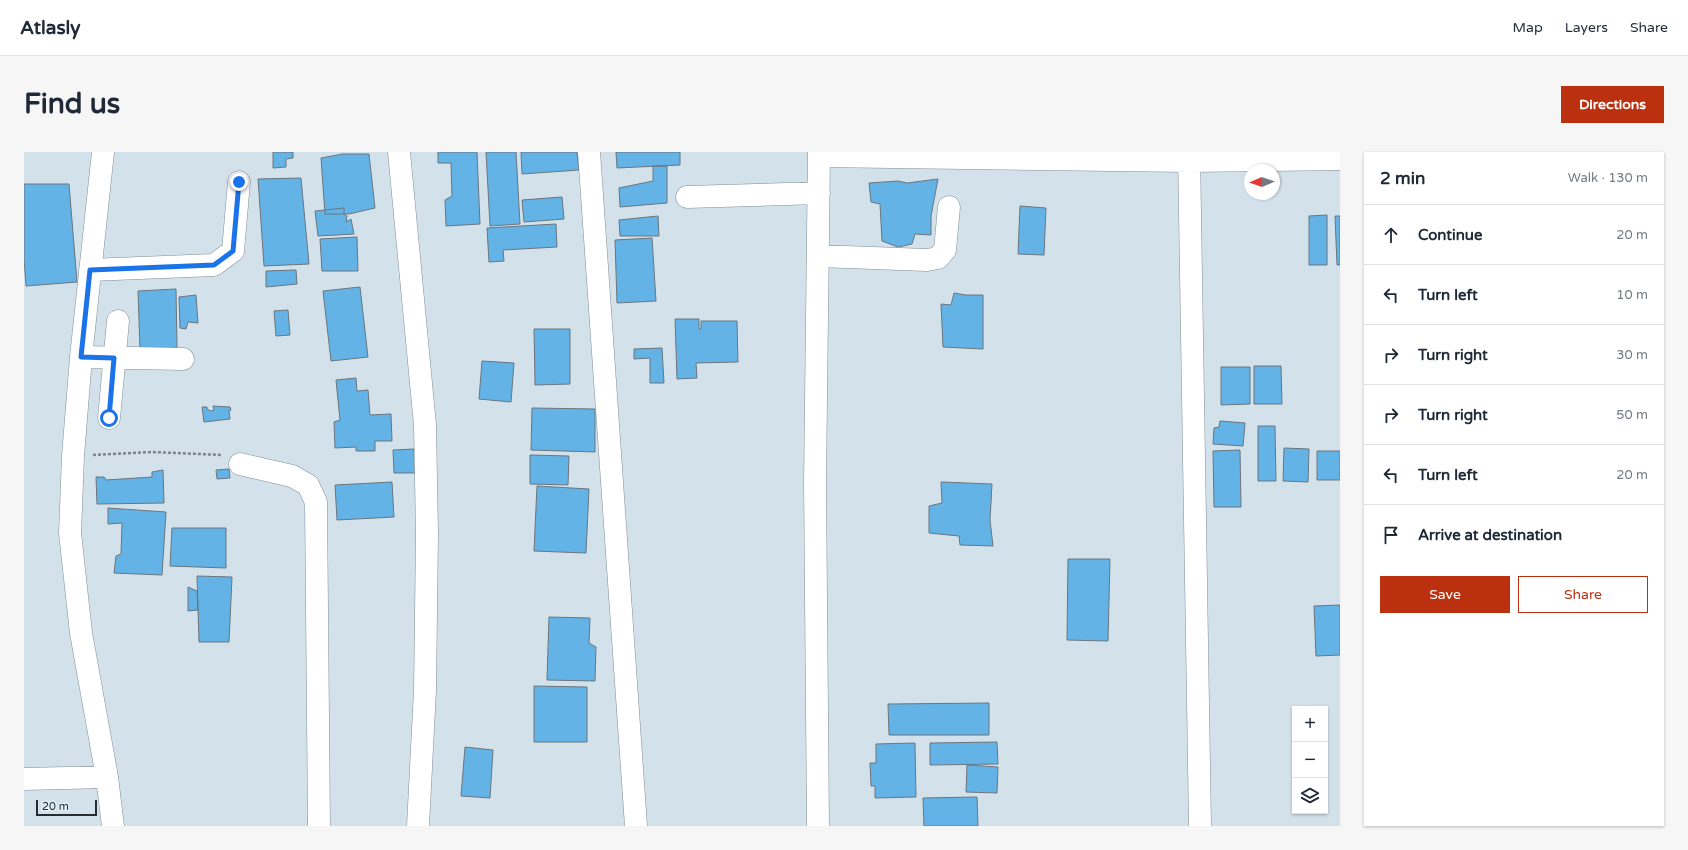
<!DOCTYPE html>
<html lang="en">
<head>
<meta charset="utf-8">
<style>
  :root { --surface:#fff; --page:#f6f6f7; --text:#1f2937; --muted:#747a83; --line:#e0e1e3; --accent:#bb300f }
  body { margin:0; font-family:"Varela Round",sans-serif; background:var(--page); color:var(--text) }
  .controls { position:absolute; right:12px; bottom:12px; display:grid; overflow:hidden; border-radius:0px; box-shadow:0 1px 3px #0004 }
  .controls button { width:36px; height:36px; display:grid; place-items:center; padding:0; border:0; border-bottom:1px solid var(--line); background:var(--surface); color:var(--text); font:20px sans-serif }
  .compass { position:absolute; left:1220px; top:12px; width:36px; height:36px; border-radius:50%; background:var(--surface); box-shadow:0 1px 3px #0004; rotate:268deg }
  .scale { position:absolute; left:12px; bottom:10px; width:61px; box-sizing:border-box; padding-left:4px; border:2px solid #262c2f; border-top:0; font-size:11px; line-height:14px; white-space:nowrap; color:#262c2f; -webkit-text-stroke:3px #e0eef9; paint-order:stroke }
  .stop { position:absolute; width:12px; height:12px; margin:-9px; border:3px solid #1a73e8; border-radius:50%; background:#fff }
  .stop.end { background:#1a73e8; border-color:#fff; box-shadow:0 1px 4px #0008 }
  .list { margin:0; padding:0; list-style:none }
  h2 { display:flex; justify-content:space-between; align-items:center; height:52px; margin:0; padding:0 16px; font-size:17px }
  h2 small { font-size:13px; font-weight:400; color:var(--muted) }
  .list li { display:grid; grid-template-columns:26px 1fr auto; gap:12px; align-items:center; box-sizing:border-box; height:60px; padding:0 16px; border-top:1px solid var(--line) }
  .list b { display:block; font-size:15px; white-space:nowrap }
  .list em { font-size:13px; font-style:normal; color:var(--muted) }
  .actions { display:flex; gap:8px; padding:12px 16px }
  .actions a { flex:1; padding:9px 0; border:1px solid var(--accent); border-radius:0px; text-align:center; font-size:14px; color:var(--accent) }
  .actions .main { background:var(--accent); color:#fff }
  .icon { flex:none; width:22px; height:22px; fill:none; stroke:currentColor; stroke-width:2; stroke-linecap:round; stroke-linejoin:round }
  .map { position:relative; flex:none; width:1316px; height:674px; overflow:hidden; border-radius:0px }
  header { display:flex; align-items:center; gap:24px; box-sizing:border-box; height:56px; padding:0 20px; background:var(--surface); border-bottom:1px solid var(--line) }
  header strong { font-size:19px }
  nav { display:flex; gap:22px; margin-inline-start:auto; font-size:14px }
  .intro { display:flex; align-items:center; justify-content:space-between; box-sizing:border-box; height:96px; padding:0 24px }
  h1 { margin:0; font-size:28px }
  .button { padding:10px 18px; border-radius:0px; background:var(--accent); color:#fff; font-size:14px; font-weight:700 }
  main { display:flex; gap:24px; padding:0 24px }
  aside { flex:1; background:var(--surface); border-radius:0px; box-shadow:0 1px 3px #0004 }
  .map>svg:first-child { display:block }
</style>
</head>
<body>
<header>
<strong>Atlasly</strong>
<nav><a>Map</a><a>Layers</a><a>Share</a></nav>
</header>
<div class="intro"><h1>Find us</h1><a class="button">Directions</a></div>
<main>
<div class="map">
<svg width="1316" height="674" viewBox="0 0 1316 674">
  <rect width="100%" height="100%" fill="#d3e1eb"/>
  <path fill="#64b3e6" stroke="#69767f" d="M249 0H269V6L262 7V15L249 16Z
    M414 0H453L456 72 422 74 421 48 428 44 427 11H414Z
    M462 0H492L496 72 466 74Z
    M497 0H553L555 18 498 22Z
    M592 0H656V13L593 16Z
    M319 2H345L351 56 325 62H301L297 6Z
    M629 14H643V51L596 55 595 36 629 29Z
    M277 26 285 112 240 114 234 27Z
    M914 27 907 64V83L891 82 888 92 874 95 858 89 856 52 847 50 845 31 874 29 883 31Z
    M0 32H45L53 130 2 134 0 106Z
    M538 45 540 67 500 70 498 48Z
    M996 54 1022 56 1020 103 994 102Z
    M320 56V62L323 64 322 70 327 67 330 82 294 84 291 59Z
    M1303 63V113H1285V64Z
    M634 64 635 84H596L595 68Z
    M1311 64H1316V113H1313Z
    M532 72 533 95 479 98 480 109 465 110 463 76Z
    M333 85 334 119H298L296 87Z
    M628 86 632 149 593 151 591 88Z
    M272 118 273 132 242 135V119Z
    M336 135 344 205 307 209 299 139Z
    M152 137 153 195 116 198 114 139Z
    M930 141 942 143H959V197L919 195 917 152 927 153Z
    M172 143 174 171 164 170 162 177 156 176 155 145Z
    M264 158 266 183 252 184 250 159Z
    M651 167H675V177H677V169H713L714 210 672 211 673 226 653 227Z
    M510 177H546V232L511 233Z
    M638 196 640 231H626V206L610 207V197Z
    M458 209 490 211 487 250 455 247Z
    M1230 214H1257L1258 252H1230Z
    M1197 215H1226V252L1197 253Z
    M332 226 333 239 344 238 346 263 367 262 368 289H351V299H332V295L311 296 310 270 316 268 312 228Z
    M189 254 206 255 207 258 205 259 206 267 180 270 178 255H183V257L187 259 190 258Z
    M508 256 571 257V300L507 298Z
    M1196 269 1221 271 1219 294 1189 292 1190 276 1195 275Z
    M1234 274H1251L1252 329H1234Z
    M1260 296 1285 297 1284 330 1259 329Z
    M390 297 391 321H370L369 298Z
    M1216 298 1217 355H1190L1189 299Z
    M1293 299H1316V328H1293Z
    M506 303 545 304 544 333 506 332Z
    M205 317 206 326 193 327 192 318Z
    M139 318 140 351 73 352 72 325H80L82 328 128 325V320Z
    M368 330 370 365 313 368 311 333Z
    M917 330 968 332 966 368 969 394 936 393 935 384 905 381V354L918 351Z
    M513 334 565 337 562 401 510 399Z
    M84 356 142 360 138 423 90 421 92 404 97 402 98 371 84 372Z
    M148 376H202V416L146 414Z
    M1044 407H1086L1084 489 1043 488Z
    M173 424 208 425 205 490H175Z
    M164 435 173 439 174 458 164 459Z
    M1316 453V503L1292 504 1290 454Z
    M525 465 566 466 565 491 572 495 571 529 523 528Z
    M510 534 563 535V590H510Z
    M965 551V583H865L864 552Z
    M973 590 974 612 906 613V591Z
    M891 591 892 645 851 646V634H847L846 611H852V592Z
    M441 595 469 598 466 646 437 644Z
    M943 613 974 615 973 641 942 640Z
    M953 645 954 674H900L899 646Z"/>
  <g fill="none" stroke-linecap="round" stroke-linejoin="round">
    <defs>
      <path id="minor" d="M79 0 57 205 49 304 46 381 57 481 83 625 89 674
        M375 0 401 273 403 382 401 538 394 674
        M565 0 612 674
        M1165 0 1176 674
        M795 4 1165 9 1316 7
        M663 45 795 41
        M794 104 903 108 914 106 921 98 925 55
        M66 118 190 113 209 99 215 30
        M57 205 159 207
        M85 266 94 169
        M216 312 268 324 284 333 292 350 295 674
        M0 627 83 625
        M794 674 791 331 795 0"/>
    </defs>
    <use href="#minor" stroke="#818e98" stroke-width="23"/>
    <path stroke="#7b858b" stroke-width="2.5" stroke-dasharray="3 2" stroke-linecap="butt" d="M69 303 129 300 198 303"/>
    <use href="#minor" stroke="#fff" stroke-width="22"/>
  </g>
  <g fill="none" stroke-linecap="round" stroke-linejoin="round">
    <path stroke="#1a73e8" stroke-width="5" d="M85 266 90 206 57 205 66 118 190 113 209 99 215 30"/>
  </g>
</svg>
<div class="controls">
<button>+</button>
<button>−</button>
<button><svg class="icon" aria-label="layers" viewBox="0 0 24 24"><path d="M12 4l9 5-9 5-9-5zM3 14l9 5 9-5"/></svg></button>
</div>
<svg class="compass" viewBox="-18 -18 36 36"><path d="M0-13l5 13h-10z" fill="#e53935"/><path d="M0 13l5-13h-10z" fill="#747a83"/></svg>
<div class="scale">20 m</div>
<div class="stop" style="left:85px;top:266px"></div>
<div class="stop end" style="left:215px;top:30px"></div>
</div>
<aside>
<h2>2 min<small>Walk · 130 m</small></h2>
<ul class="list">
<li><svg class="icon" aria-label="ahead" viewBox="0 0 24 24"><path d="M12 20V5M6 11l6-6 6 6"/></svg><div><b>Continue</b></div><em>20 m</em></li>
<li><svg class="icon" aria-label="left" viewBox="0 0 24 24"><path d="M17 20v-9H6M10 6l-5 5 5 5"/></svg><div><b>Turn left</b></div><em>10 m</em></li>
<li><svg class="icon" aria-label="right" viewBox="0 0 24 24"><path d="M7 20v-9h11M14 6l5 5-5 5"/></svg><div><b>Turn right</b></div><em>30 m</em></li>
<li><svg class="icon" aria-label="right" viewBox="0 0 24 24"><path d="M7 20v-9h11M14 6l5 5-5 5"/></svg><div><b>Turn right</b></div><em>50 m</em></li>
<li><svg class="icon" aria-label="left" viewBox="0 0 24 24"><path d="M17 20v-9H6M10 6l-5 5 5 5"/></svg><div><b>Turn left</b></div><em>20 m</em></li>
<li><svg class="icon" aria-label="arrive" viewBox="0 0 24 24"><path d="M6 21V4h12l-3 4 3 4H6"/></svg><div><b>Arrive at destination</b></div></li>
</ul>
<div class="actions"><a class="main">Save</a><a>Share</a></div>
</aside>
</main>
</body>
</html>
